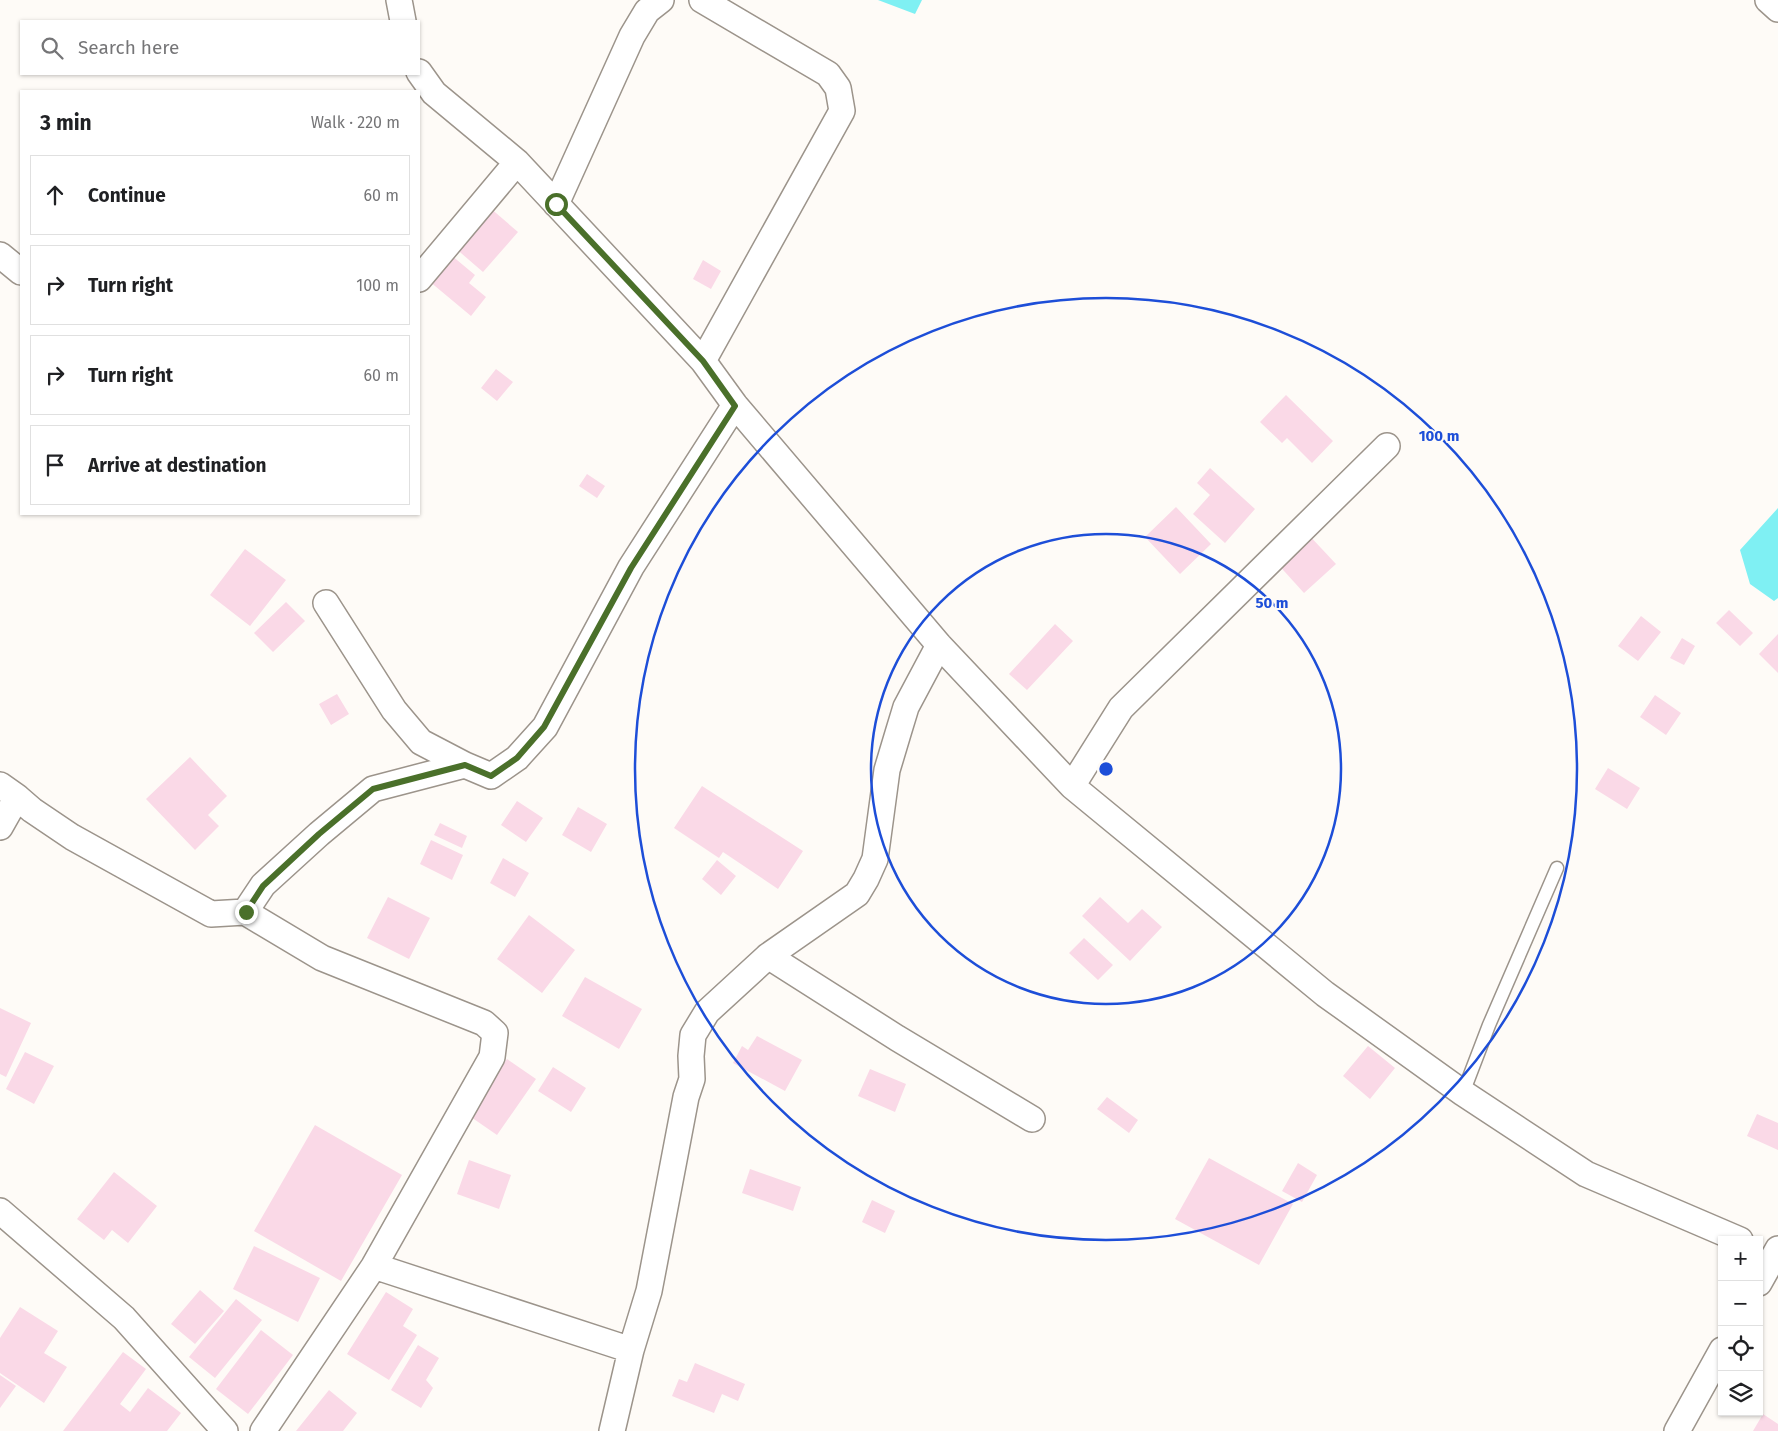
<!DOCTYPE html>
<html lang="en">
<head>
<meta charset="utf-8">
<style>
  :root { --surface:#fff; --page:#f6f6f6; --text:#202124; --muted:#757577; --line:#e0e0e0 }
  body { margin:0; font-family:"Fira Sans",sans-serif; background:var(--page); color:var(--text) }
  .controls { position:absolute; right:15px; bottom:15px; display:grid; overflow:hidden; border-radius:0px; box-shadow:0 1px 4px #0004 }
  .controls button { width:45px; height:45px; display:grid; place-items:center; padding:0; border:0; border-bottom:1px solid var(--line); background:var(--surface); color:var(--text); font:25px sans-serif }
  .stop { position:absolute; width:15px; height:15px; margin:-11px; border:4px solid #4a702a; border-radius:50%; background:#fff }
  .stop.end { background:#4a702a; border-color:#fff; box-shadow:0 1px 5px #0008 }
  .list { margin:0; padding:0; list-style:none }
  h2 { display:flex; justify-content:space-between; align-items:center; height:65px; margin:0; padding:0 20px; font-size:21px }
  h2 small { font-size:16px; font-weight:400; color:var(--muted) }
  .list li { display:grid; grid-template-columns:32px 1fr auto; gap:15px; align-items:center; box-sizing:border-box; height:80px; margin:0 10px 10px; padding:0 10px; border:1px solid var(--line); border-radius:0px }
  .list b { display:block; font-size:19px; white-space:nowrap }
  .list em { font-size:16px; font-style:normal; color:var(--muted) }
  .icon { flex:none; width:28px; height:28px; fill:none; stroke:currentColor; stroke-width:2; stroke-linecap:round; stroke-linejoin:round }
  .map { position:relative; flex:none; width:1778px; height:1431px; overflow:hidden }
  .search { position:absolute; background:var(--surface); box-shadow:0 1px 4px #0004; left:20px; top:20px; width:400px; height:55px; display:flex; align-items:center; gap:12px; box-sizing:border-box; padding:0 18px; border-radius:0px; color:var(--muted); font-size:19px }
  .panel { position:absolute; background:var(--surface); box-shadow:0 1px 4px #0004; left:20px; top:90px; width:400px; height:425px; border-radius:0px }
  .map>svg:first-child { display:block }
</style>
</head>
<body>
<div class="map">
<svg width="1778" height="1431" viewBox="0 0 1778 1431">
  <rect width="100%" height="100%" fill="#fefbf7"/>
  <path fill="#7ff0f3" d="M878 0H922L915 14Z
    M1778 508V598L1774 601 1750 584 1740 550Z"/>
  <path fill="#fad9e7" d="M489 207 518 232 483 272 454 247Z
    M451 255 475 275 469 283 486 297 471 316 429 281Z
    M703 260 721 271 711 289 693 279Z
    M496 369 513 382 497 401 481 388Z
    M1286 395 1333 441 1312 463 1287 438 1282 443 1260 422Z
    M1210 468 1255 509 1225 543 1193 514 1210 495 1197 483Z
    M587 474 605 486 597 498 579 486Z
    M1176 507 1211 544 1180 574 1145 537Z
    M1306 532 1336 564 1304 593 1275 561Z
    M245 549 286 580 250 626 210 595Z
    M286 602 305 621 273 652 254 633Z
    M1729 610 1753 633 1740 646 1716 623Z
    M1641 616 1661 632 1638 661 1618 646Z
    M1055 624 1073 641 1027 690 1009 674Z
    M1778 634V673L1759 654Z
    M1682 638 1695 646 1684 665 1670 658Z
    M337 694 349 714 331 725 319 704Z
    M1655 695 1681 713 1666 735 1640 717Z
    M190 757 227 796 208 815 219 826 195 850 146 799Z
    M1608 768 1640 788 1627 809 1595 789Z
    M702 786 803 851 778 889 723 852 719 858 674 828Z
    M517 801 543 818 526 842 501 825Z
    M578 807 607 824 591 852 562 835Z
    M440 823 467 836 462 848 434 835Z
    M431 840 463 855 452 880 420 864Z
    M503 858 529 873 515 897 490 883Z
    M717 860 736 876 721 895 702 879Z
    M388 897 430 918 409 959 367 938Z
    M1100 897 1128 923 1142 909 1162 927 1130 961 1082 916Z
    M529 915 575 950 542 993 497 959Z
    M1084 938 1113 965 1098 980 1069 953Z
    M585 977 642 1009 619 1049 562 1016Z
    M0 1008 31 1023 6 1077 0 1074Z
    M757 1036 802 1060 785 1091 733 1063 742 1046 748 1050Z
    M1368 1046 1395 1068 1370 1099 1343 1076Z
    M25 1052 54 1066 34 1104 6 1089Z
    M507 1059 536 1079 497 1135 468 1115Z
    M553 1067 586 1088 571 1112 538 1091Z
    M870 1069 906 1084 895 1112 858 1096Z
    M1107 1097 1138 1120 1129 1133 1097 1109Z
    M1757 1114 1778 1123V1150L1747 1136Z
    M315 1125 402 1175 341 1281 254 1231Z
    M1209 1158 1293 1204 1259 1265 1175 1219Z
    M469 1160 511 1175 499 1209 457 1194Z
    M1298 1163 1317 1175 1302 1202 1282 1191Z
    M750 1169 801 1187 793 1211 742 1193Z
    M114 1172 157 1206 128 1243 112 1230 104 1240 77 1219Z
    M872 1200 895 1211 885 1233 862 1222Z
    M254 1246 320 1278 298 1322 233 1289Z
    M200 1290 224 1311 195 1344 171 1324Z
    M386 1292 413 1309 403 1326 417 1335 389 1380 347 1354Z
    M236 1299 262 1320 215 1378 189 1357Z
    M20 1307 58 1331 44 1353 67 1367 44 1403 0 1373V1338Z
    M261 1330 293 1355 248 1414 216 1389Z
    M418 1345 439 1358 426 1380 433 1388 421 1408 391 1390Z
    M123 1352 146 1369 120 1404 130 1412 148 1388 181 1413 167 1431H63Z
    M695 1363 745 1384 738 1401 722 1394 714 1413 672 1396 679 1379 687 1382Z
    M0 1375 16 1386 0 1408Z
    M329 1390 357 1413 343 1431H296Z
    M1763 1414 1778 1424V1431H1753Z"/>
  <g fill="none" stroke-linecap="round" stroke-linejoin="round">
    <defs>
      <path id="lane" d="M1463 1093 1489 1025 1557 868"/>
      <path id="street" d="M399 0 403 21
        M702 0 828 74 838 88 842 111 703 361
        M1768 0 1778 9
        M419 72 434 93 517 162 703 361 735 405 939 645 1072 786 1325 994 1463 1093 1586 1174 1740 1240
        M556 204 632 36 647 11 661 0
        M0 255 21 272
        M419 279 517 162
        M326 603 394 710 421 742 465 765 491 776 517 758 545 727 631 567 735 405
        M0 785 17 797
        M1072 786 1121 708 1387 446
        M0 827 17 797 32 810 72 837 211 914 245 912 322 958 484 1023 495 1033 492 1057 374 1266 263 1431
        M245 912 263 885 319 834 373 789 465 765
        M768 956 897 1038 1032 1119
        M0 1211 124 1318 225 1431
        M374 1266 631 1350
        M1759 1283 1778 1249
        M612 1431 631 1350 649 1291 686 1097 692 1079 691 1056 693 1035 707 1012 768 956 857 894 866 879 875 859 887 770 899 730 906 707 939 645
        M1677 1431 1722 1350"/>
    </defs>
    <use href="#lane" stroke="#9c948b" stroke-width="15"/>
    <use href="#street" stroke="#9c948b" stroke-width="28"/>
    <use href="#lane" stroke="#fff" stroke-width="12"/>
    <use href="#street" stroke="#fff" stroke-width="25"/>
  </g>
  <g fill="none" stroke-linecap="round" stroke-linejoin="round">
    <path stroke="#4a702a" stroke-width="6" d="M246 912 263 886 319 834 373 789 465 765 491 776 517 758 544 727 631 568 735 406 703 361 556 204"/>
  </g>
  <g fill="none" stroke="#1d4ed8" stroke-width="2.5">
    <circle cx="1106" cy="769" r="235"/>
    <circle cx="1106" cy="769" r="471"/>
  </g>
  <circle cx="1106" cy="769" r="8" fill="#1d4ed8" stroke="#fefbf7" stroke-width="2.5"/>
  <g font-size="15" text-anchor="middle" font-weight="bold" fill="#1d4ed8" stroke="#fefbf7" stroke-width="4" stroke-linejoin="round" paint-order="stroke">
    <text x="1439" y="441">100 m</text>
    <text x="1272" y="608">50 m</text>
  </g>
</svg>
<div class="controls">
<button>+</button>
<button>−</button>
<button><svg class="icon" aria-label="locate" viewBox="0 0 24 24"><circle cx="12" cy="12" r="6"/><path d="M12 2v4M12 18v4M2 12h4M18 12h4"/></svg></button>
<button><svg class="icon" aria-label="layers" viewBox="0 0 24 24"><path d="M12 4l9 5-9 5-9-5zM3 14l9 5 9-5"/></svg></button>
</div>
<div class="stop" style="left:556px;top:204px"></div>
<div class="stop end" style="left:246px;top:912px"></div>
<div class="search"><svg class="icon" aria-label="search" viewBox="0 0 24 24"><circle cx="10" cy="10" r="6"/><path d="M15 15l6 6"/></svg>Search here</div>
<section class="panel">
<h2>3 min<small>Walk · 220 m</small></h2>
<ul class="list">
<li><svg class="icon" aria-label="ahead" viewBox="0 0 24 24"><path d="M12 20V5M6 11l6-6 6 6"/></svg><div><b>Continue</b></div><em>60 m</em></li>
<li><svg class="icon" aria-label="right" viewBox="0 0 24 24"><path d="M7 20v-9h11M14 6l5 5-5 5"/></svg><div><b>Turn right</b></div><em>100 m</em></li>
<li><svg class="icon" aria-label="right" viewBox="0 0 24 24"><path d="M7 20v-9h11M14 6l5 5-5 5"/></svg><div><b>Turn right</b></div><em>60 m</em></li>
<li><svg class="icon" aria-label="arrive" viewBox="0 0 24 24"><path d="M6 21V4h12l-3 4 3 4H6"/></svg><div><b>Arrive at destination</b></div></li>
</ul>
</section>
</div>
</body>
</html>
